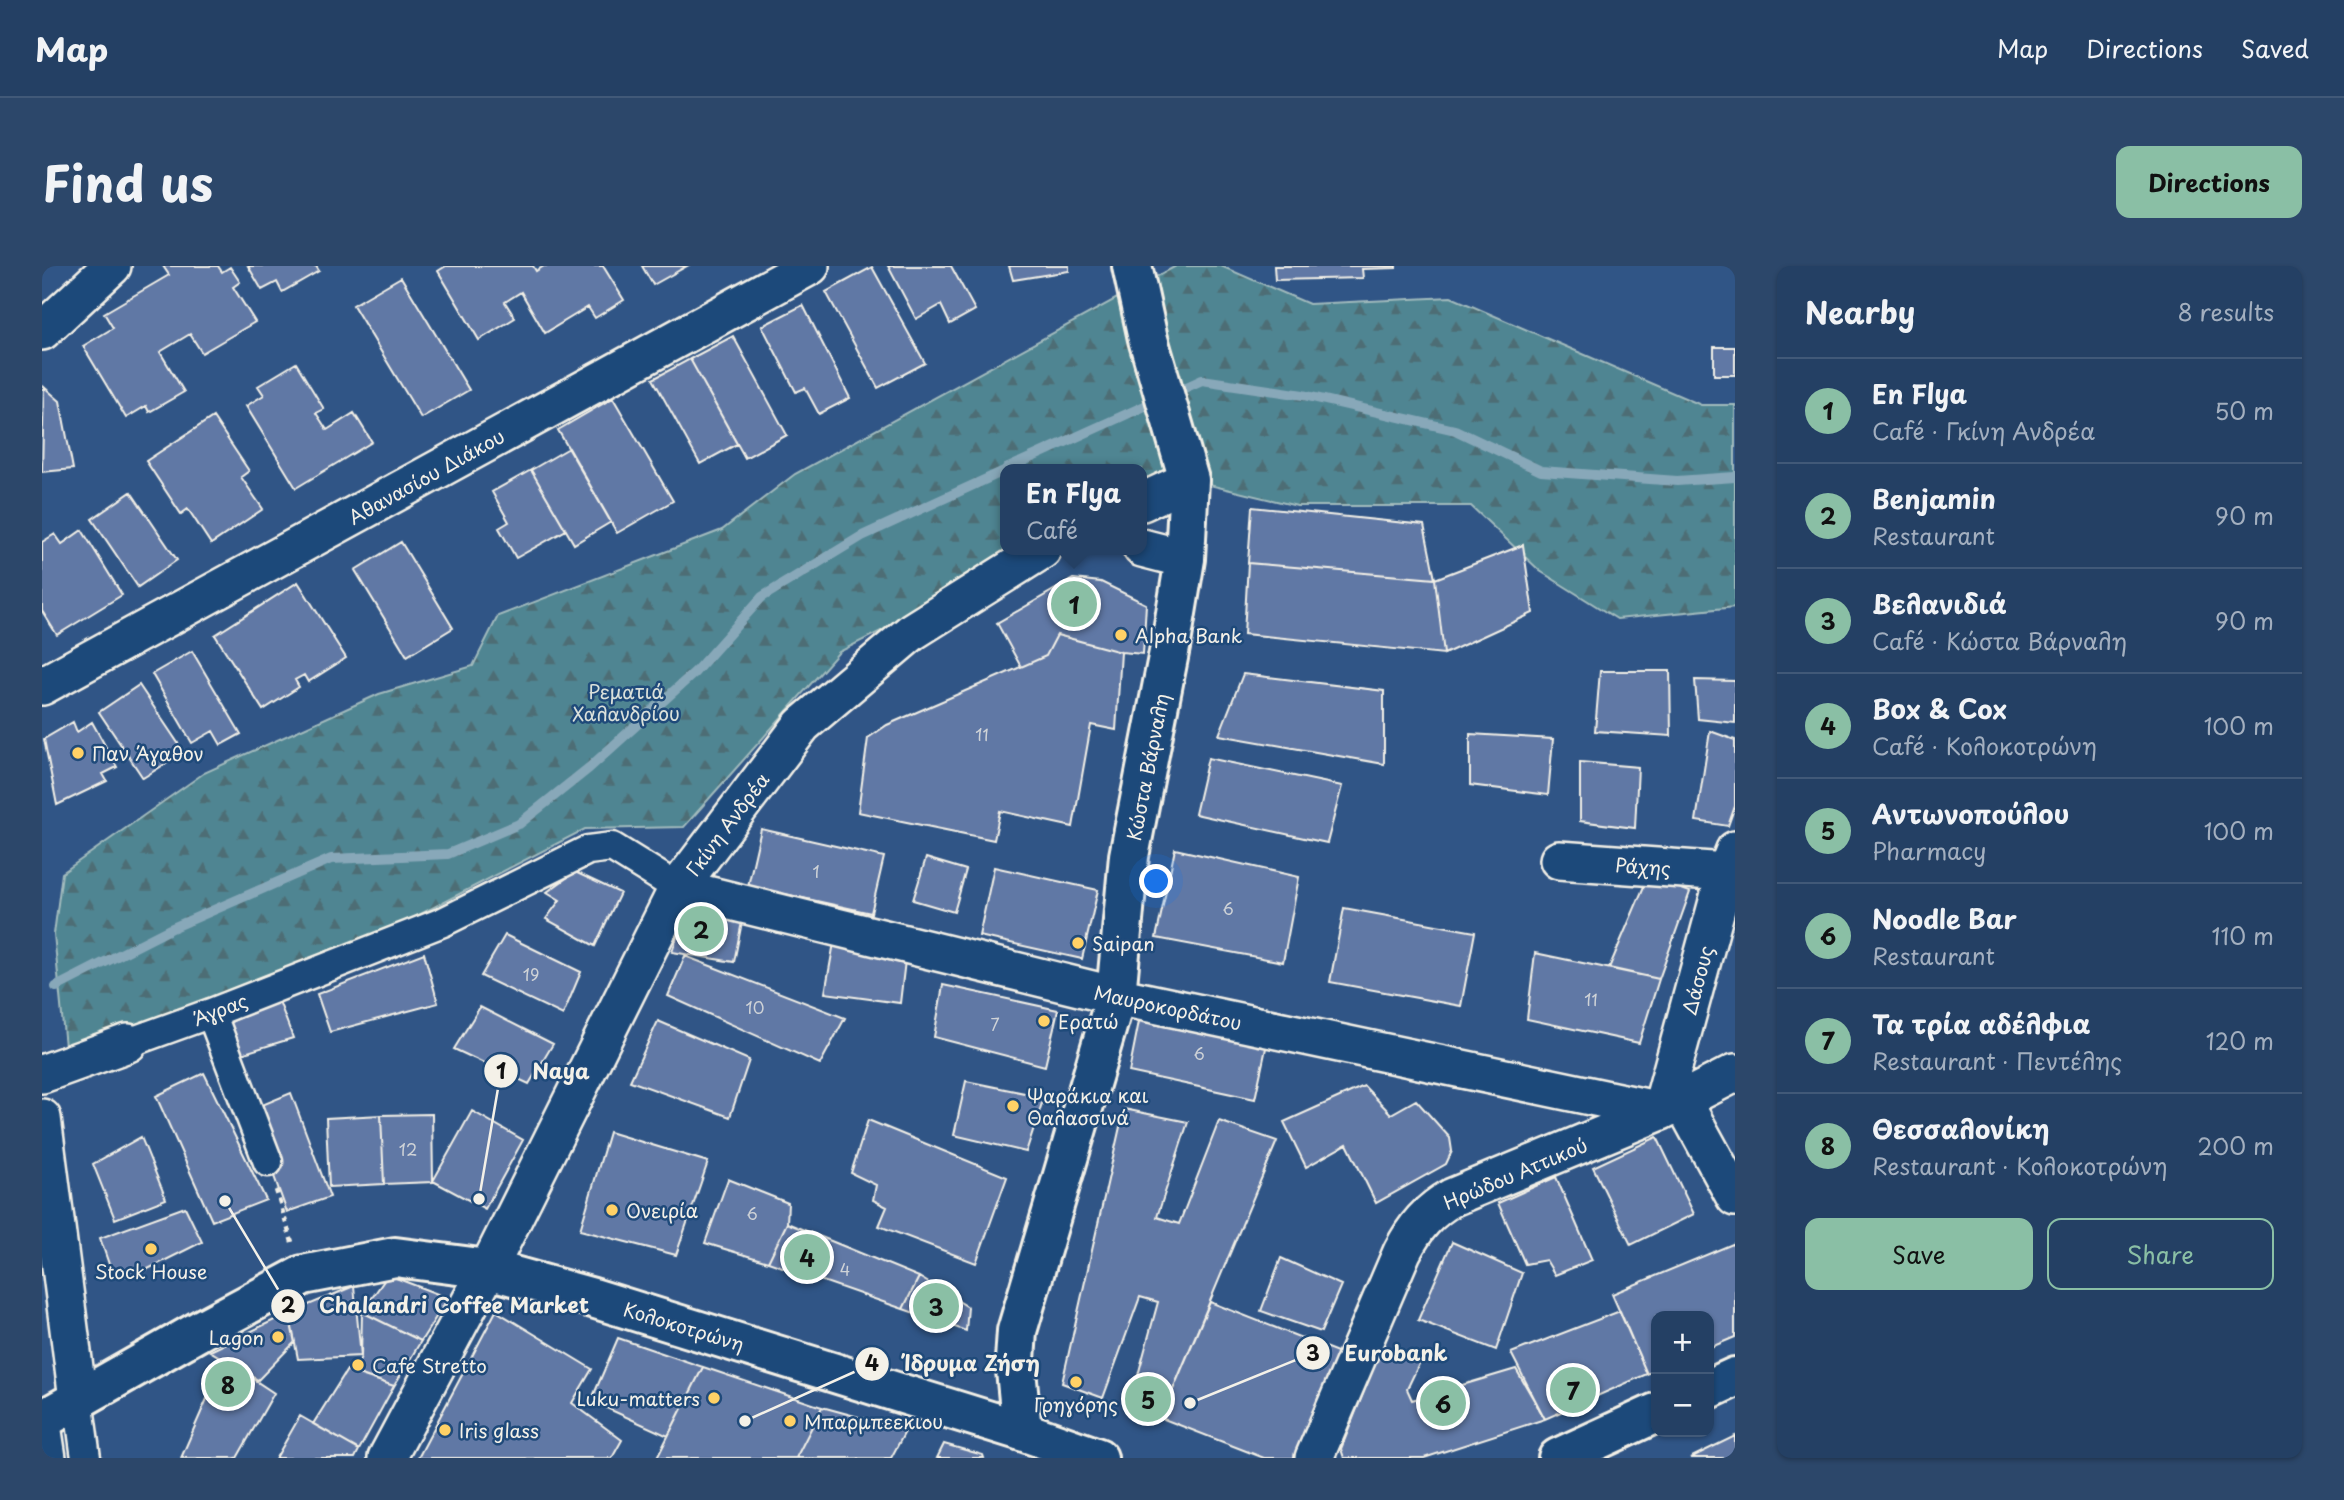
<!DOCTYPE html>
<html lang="en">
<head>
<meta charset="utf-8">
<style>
  :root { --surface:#244064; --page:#2c476a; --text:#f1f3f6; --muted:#a3afbf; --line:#415978; --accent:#8abfa5 }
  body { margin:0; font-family:"Playpen Sans",sans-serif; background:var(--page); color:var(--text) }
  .controls { position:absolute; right:21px; bottom:21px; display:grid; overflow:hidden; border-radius:14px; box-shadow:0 2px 5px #0004 }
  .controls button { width:63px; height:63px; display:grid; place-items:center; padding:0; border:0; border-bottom:2px solid var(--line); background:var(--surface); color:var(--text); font:35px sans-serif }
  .you { position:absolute; left:1115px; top:616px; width:24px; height:24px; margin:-18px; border:5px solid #fff; border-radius:50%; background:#1a73e8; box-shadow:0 0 0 10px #1a73e833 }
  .badge { display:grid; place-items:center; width:46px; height:46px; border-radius:50%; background:var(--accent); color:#111; font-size:23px; font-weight:700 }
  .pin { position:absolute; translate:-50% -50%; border:4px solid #fff; box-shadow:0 2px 7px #0006 }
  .popup { position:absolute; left:958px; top:198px; width:147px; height:91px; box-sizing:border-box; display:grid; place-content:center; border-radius:14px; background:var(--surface); filter:drop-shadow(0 2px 5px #0005); font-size:23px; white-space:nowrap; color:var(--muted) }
  .popup b { font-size:26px; color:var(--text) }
  .popup::after { content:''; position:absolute; left:50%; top:100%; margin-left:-14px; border:14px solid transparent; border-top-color:var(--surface) }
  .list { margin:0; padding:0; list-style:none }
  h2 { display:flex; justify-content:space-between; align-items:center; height:91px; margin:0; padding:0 28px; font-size:30px }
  h2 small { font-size:23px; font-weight:400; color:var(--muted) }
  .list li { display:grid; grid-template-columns:46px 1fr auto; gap:21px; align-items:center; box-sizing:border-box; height:105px; padding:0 28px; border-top:2px solid var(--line) }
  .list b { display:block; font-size:26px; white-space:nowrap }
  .list p { margin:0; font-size:23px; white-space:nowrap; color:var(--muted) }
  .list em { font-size:23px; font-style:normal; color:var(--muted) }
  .actions { display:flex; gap:14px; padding:21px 28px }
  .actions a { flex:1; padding:16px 0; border:2px solid var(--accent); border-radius:14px; text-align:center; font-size:24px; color:var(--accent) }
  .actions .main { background:var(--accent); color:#111 }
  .map { position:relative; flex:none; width:1693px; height:1192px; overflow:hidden; border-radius:14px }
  header { display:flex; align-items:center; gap:42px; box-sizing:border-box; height:98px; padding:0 35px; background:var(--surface); border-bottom:2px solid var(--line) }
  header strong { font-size:33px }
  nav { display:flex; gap:38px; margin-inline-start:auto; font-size:24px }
  .intro { display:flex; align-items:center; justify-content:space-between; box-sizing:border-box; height:168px; padding:0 42px }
  h1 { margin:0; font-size:49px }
  .button { padding:18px 32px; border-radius:14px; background:var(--accent); color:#111; font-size:24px; font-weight:700 }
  main { display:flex; gap:42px; padding:0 42px }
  aside { flex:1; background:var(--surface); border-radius:14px; box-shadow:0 2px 5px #0004 }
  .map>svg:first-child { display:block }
</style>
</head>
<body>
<header>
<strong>Map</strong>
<nav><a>Map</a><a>Directions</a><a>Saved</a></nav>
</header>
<div class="intro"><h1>Find us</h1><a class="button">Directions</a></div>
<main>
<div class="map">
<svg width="1693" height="1192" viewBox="0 0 1693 1192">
  <defs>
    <pattern id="forest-firs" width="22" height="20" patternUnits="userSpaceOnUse" patternTransform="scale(1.75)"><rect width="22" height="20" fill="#508592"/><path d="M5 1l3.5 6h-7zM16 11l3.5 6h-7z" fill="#4d6d74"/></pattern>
  </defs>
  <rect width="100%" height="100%" fill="#305586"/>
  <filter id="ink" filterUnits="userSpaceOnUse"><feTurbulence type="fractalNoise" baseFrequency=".0143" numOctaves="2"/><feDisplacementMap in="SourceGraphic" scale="14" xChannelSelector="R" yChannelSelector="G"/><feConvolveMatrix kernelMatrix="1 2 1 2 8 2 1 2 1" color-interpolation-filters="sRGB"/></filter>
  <g filter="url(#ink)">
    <path fill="url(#forest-firs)" stroke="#a2bbbd" stroke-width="2" d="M1134 0H1179L1267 38 1409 31 1659 139H1693V341L1575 353 1498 305 1429 240H1255L1147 214 1100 245V203H964V284H1000L797 386 642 561 543 563 369 653 158 739 24 791 12 668 20 607 162 507 337 428 431 400 456 350 680 264 753 208Z"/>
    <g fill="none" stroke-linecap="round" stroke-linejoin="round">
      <path stroke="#88a8b9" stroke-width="10" d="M964 203 1160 114 1261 129 1413 164 1499 205 1635 215 1693 211
        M14 721 128 663 289 593 406 588 477 558 547 502 653 406 720 331 820 270 964 204"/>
    </g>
    <path fill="#6078a5" stroke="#f4f1e8" stroke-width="2" d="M121 0H176L180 6 188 1 198 16 191 21 213 56 160 87 148 68 118 86 142 126 107 146 104 140 84 152 41 80 71 62 62 47 127 9Z
      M206 0H274L277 5 240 26 235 16 220 24Z
      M404 0H491L494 5 502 0H561L582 34 553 52 546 41 503 67 479 26 463 36 473 52 437 74 396 5Z
      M600 0H645L611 19Z
      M846 0H909L933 44 908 58 899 39 874 53Z
      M967 0H1027V5L971 14Z
      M1232 0H1354V2L1320 3 1321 12 1233 14Z
      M830 1 883 97 836 122 784 26Z
      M359 11 427 124 379 152 311 39Z
      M761 39 808 132 777 148 763 122 754 126 720 60Z
      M691 70 745 169 703 192 648 93Z
      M1672 81H1693V109H1672Z
      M648 93 695 178 658 198 611 113Z
      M254 97 282 143 274 147 285 164 312 147 330 176 254 222 204 140 222 129 216 120Z
      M2 121 18 135 31 203 0 206Z
      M571 132 631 235 575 267 516 164Z
      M171 151 207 205 199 211 221 243 169 278 146 243 139 248 104 195Z
      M527 182 569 256 532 278 489 204Z
      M489 204 524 264 474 292 457 262 467 256 450 226Z
      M89 226 135 294 96 321 50 253Z
      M1210 241 1382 259 1393 313 1206 297Z
      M40 264 80 329 15 369 0 345V276L13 268 20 278Z
      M359 276 411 362 365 390 313 304Z
      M1481 279 1491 347 1402 388 1393 313Z
      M1206 297 1393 313 1402 388 1202 368Z
      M1031 313 1059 316 1104 338 1101 388 1079 386 1015 369 1004 390 979 401 955 357Z
      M256 316 304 392 266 416 262 409 253 414 257 421 221 444 173 369Z
      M1015 369 1079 386 1074 464 1049 459 1031 561 958 545 952 574 816 546 826 472 845 459 1004 390Z
      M150 385 199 468 179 479 171 465 150 477 110 408Z
      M1558 405H1628L1629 470 1553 465Z
      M1201 408 1342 425V498L1177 469Z
      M1653 414 1693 415V457L1656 453Z
      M97 419 142 486 101 512 57 446Z
      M31 456 35 466 50 456 75 501 61 508 65 515 15 539 2 473Z
      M1668 465 1693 474V540L1686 560 1654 555Z
      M1428 468 1511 473 1506 529 1428 519Z
      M1166 492 1300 520 1285 577 1153 548Z
      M1538 496 1596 501 1593 562 1538 555Z
      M719 563 842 591 829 647 706 620Z
      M1133 583 1257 611 1241 696 1114 672Z
      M884 592 924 604 912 646 871 634Z
      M952 601 1056 624 1040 693 937 670Z
      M533 606 578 627 553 680 504 653 518 634 505 626Z
      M1606 611 1648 626 1617 713 1567 702Z
      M646 638 701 651 692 696 630 686Z
      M1302 642 1433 666 1419 740 1288 716Z
      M463 669 539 706 521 749 439 710Z
      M793 671 864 686 858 737 783 727Z
      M382 687 396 737 288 766 275 728Z
      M1493 687 1617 713 1597 777 1485 753Z
      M643 690 803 752 778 798 626 730Z
      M901 719 1016 744 1003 800 892 771Z
      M237 735 251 772 196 789 186 757Z
      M1100 740 1227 768 1213 833 1087 806Z
      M438 741 511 778 487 818 412 783Z
      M616 755 707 794 688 851 588 815Z
      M162 807 224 934 170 955 114 830Z
      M924 815 1002 831 984 886 912 869Z
      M1322 820 1349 848 1374 834 1408 872 1410 885 1404 898 1334 937 1305 878 1264 901 1242 856Z
      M249 827 288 931 245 946 208 844Z
      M1082 843 1146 856 1115 951 1137 958 1177 855 1235 875 1119 1152 1087 1142 1116 1036 1098 1031 1061 1132 1020 1117Z
      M430 845 481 874 443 943 391 915Z
      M390 848 391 916 342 918 339 849Z
      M339 849 342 918 287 921 284 852Z
      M826 854 965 911 934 997 837 960 845 941 831 934 834 919 809 907Z
      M567 866 666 896 634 989 538 964Z
      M99 871 124 933 73 953 51 898Z
      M1615 871 1652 948 1589 979 1551 901Z
      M1514 911 1550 994 1513 1009 1504 994 1483 998 1456 937Z
      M686 913 746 937 745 957 726 996 663 977Z
      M143 941 160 976 90 1011 70 1007 58 972Z
      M745 957 877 1011 861 1043 726 996Z
      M1410 976 1480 1007 1454 1084 1376 1054Z
      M1693 977V1071L1667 1082V1050H1614V1104L1605 1108 1570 1028Z
      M1239 992 1299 1019 1279 1066 1219 1045Z
      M346 1009 406 1032 379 1075 320 1046Z
      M877 1011 926 1041 924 1065 861 1043Z
      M312 1020 319 1090 256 1093 247 1047Z
      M1168 1036 1298 1087 1256 1192H1222L1119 1152Z
      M454 1045 550 1103 530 1137 580 1174 570 1192H376Z
      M1578 1045 1605 1108 1503 1153 1469 1087Z
      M320 1046 379 1075 352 1120 313 1107 319 1090Z
      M247 1047 253 1076 216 1114 168 1085Z
      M576 1072 661 1101 626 1170 549 1135Z
      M1340 1080 1378 1096 1365 1123 1370 1134 1474 1103 1503 1153 1382 1192H1302L1299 1183Z
      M182 1094 232 1127 195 1192H139Z
      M661 1101 780 1141 754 1192H615Z
      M305 1104 352 1120 317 1184 271 1158Z
      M780 1141 864 1164 849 1192H754Z
      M258 1150 317 1184 313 1192H234Z
      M1693 1170V1192H1648Z
      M902 1178 941 1189 942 1192H895Z"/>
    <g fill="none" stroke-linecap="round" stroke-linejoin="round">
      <defs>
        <path id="pedestrian" d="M169 747 226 896
          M86 777 169 747 401 656 546 584 570 581 636 622
          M36 1133 44 1192"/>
        <path id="minor" d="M0 65 70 0
          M1100 236 1147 214
          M1100 282 1143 293
          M0 420 768 0
          M1517 594 1684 606
          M636 622 1074 730 1619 845
          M0 808 86 777
          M1640 834 1693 931
          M1619 845 1684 606 1693 584
          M0 852 36 1133
          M0 1159 5 1192
          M345 1192 446 1003 636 622 760 459 871 365 1000 284
          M1272 1192 1360 986C1373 961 1386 945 1411 931L1619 845 1693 807"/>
        <path id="tertiary" d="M980 1165 973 1094 975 1065 1074 730 1087 590 1130 371 1143 293 1147 214 1106 73 1090 0"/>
        <path id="secondary" d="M1667 1123 1693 1111
          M0 1154 162 1062 261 1009 353 991 446 1003 551 1032 980 1165 1056 1192
          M1516 1192 1614 1147"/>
      </defs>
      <use href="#pedestrian" stroke="#f4f1e8" stroke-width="33"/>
      <use href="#minor" stroke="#f4f1e8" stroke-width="42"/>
      <use href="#tertiary" stroke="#f4f1e8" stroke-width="44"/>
      <use href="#secondary" stroke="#f4f1e8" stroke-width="44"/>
      <path stroke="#f4f1e8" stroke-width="4.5" stroke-dasharray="5 5" stroke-linecap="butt" d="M234 924 250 976"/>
      <use href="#pedestrian" stroke="#1f4a7a" stroke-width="28"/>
      <use href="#minor" stroke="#1f4a7a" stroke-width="37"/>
      <use href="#tertiary" stroke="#1f4a7a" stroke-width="38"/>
      <use href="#secondary" stroke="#1f4a7a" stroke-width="38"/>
    </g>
  </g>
  <g fill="#ffd166" stroke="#1f4a7a" stroke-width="2.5">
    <circle cx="1079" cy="369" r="7"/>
    <circle cx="36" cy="487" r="7"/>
    <circle cx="1036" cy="677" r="7"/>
    <circle cx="1002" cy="755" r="7"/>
    <circle cx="971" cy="840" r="7"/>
    <circle cx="570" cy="944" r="7"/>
    <circle cx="109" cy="983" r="7"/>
    <circle cx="236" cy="1071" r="7"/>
    <circle cx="316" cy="1099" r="7"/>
    <circle cx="1034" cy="1116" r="7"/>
    <circle cx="672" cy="1132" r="7"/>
    <circle cx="748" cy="1155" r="7"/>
    <circle cx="403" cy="1164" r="7"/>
  </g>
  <g text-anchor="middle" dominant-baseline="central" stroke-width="5" stroke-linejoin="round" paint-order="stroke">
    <g font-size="16" fill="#cfd3d7">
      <text x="940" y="468">11</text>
      <text x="774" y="605">1</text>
      <text x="1186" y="642">6</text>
      <text x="489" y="708">19</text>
      <text x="1549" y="733">11</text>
      <text x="713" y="741">10</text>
      <text x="953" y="758">7</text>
      <text x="1157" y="787">6</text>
      <text x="366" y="883">12</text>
      <text x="710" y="947">6</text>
      <text x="803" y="1003">4</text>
    </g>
    <g font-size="19" fill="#f4f1e8" stroke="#1f4a7a">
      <text transform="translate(384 210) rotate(-29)">Αθανασίου Διάκου</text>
      <text transform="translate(1105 501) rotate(-79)">Κώστα Βάρναλη</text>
      <text transform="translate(685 558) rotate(-53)">Γκίνη Ανδρέα</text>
      <text transform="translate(1601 600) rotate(4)">Ράχης</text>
      <text transform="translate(1655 714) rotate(-75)">Δάσους</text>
      <text transform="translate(1126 741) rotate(12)">Μαυροκορδάτου</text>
      <text transform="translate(178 743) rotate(-21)">Άγρας</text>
      <text transform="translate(1473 907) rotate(-23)">Ηρώδου Αττικού</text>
      <text transform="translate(642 1060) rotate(17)">Κολοκοτρώνη</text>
    </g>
    <g font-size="19" fill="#f4f1e8" stroke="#1f4a7a" text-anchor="start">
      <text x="1093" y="369">Alpha Bank</text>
      <text x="50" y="487">Παν Άγαθον</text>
      <text x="1050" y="677">Saipan</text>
      <text x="1016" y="755">Ερατώ</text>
      <text x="985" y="829">Ψαράκια και<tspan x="985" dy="22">Θαλασσινά</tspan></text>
      <text x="584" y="944">Ονειρία</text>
      <text x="109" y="1005" text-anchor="middle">Stock House</text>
      <text x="222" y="1071" text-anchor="end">Lagon</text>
      <text x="330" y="1099">Cafe Stretto</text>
      <text x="658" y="1132" text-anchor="end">Luku-matters</text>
      <text x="1034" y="1138" text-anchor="middle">Γρηγόρης</text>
      <text x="762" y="1155">Μπαρμπεεκιου</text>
      <text x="417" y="1164">Iris glass</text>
    </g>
    <g font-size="19" fill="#dbe1db" stroke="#1f4a7a">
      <text x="584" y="425">Ρεματιά<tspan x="584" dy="22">Χαλανδρίου</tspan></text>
    </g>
  </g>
  <path fill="none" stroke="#f4f1e8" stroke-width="2.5" d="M437 933L459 805M183 935L246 1040M1148 1137L1271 1087M703 1155L830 1098"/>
  <g fill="#f4f1e8" stroke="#1f4a7a" stroke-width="2.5">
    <circle cx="437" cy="933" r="7"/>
    <circle cx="183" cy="935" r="7"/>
    <circle cx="1148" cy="1137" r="7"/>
    <circle cx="703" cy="1155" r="7"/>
    <circle cx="459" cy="805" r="18"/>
    <circle cx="246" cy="1040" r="18"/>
    <circle cx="1271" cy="1087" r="18"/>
    <circle cx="830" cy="1098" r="18"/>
  </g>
  <g font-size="21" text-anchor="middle" font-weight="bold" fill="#111">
    <text x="459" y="813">1</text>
    <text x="246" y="1047">2</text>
    <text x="1271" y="1095">3</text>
    <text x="830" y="1105">4</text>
  </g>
  <g font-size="21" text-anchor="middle" font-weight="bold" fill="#f4f1e8" stroke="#1f4a7a" stroke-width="5" stroke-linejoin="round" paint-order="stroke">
    <text x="519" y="813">Naya</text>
    <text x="412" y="1047">Chalandri Coffee Market</text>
    <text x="1354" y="1095">Eurobank</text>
    <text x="930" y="1105">Ίδρυμα Ζήση</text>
  </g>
</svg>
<div class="controls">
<button>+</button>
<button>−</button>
</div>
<div class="you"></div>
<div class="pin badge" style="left:1032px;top:338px">1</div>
<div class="popup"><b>En Flya</b>Café</div>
<div class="pin badge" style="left:659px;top:663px">2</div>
<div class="pin badge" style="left:894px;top:1040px">3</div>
<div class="pin badge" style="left:765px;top:991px">4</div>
<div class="pin badge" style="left:1106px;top:1133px">5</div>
<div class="pin badge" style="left:1401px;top:1137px">6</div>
<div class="pin badge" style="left:1531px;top:1124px">7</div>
<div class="pin badge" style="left:186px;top:1118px">8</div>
</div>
<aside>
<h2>Nearby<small>8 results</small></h2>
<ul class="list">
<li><span class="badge">1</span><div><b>En Flya</b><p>Café · Γκίνη Ανδρέα</p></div><em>50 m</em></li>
<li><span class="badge">2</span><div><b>Benjamin</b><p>Restaurant</p></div><em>90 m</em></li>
<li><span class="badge">3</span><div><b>Βελανιδιά</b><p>Café · Κώστα Βάρναλη</p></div><em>90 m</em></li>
<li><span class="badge">4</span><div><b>Box &amp; Cox</b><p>Café · Κολοκοτρώνη</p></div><em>100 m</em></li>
<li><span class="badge">5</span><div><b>Αντωνοπούλου</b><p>Pharmacy</p></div><em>100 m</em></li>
<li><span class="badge">6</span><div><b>Noodle Bar</b><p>Restaurant</p></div><em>110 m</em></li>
<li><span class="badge">7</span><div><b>Τα τρία αδέλφια</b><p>Restaurant · Πεντέλης</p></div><em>120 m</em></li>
<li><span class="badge">8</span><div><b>Θεσσαλονίκη</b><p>Restaurant · Κολοκοτρώνη</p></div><em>200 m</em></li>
</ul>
<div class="actions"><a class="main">Save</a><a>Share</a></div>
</aside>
</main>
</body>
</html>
